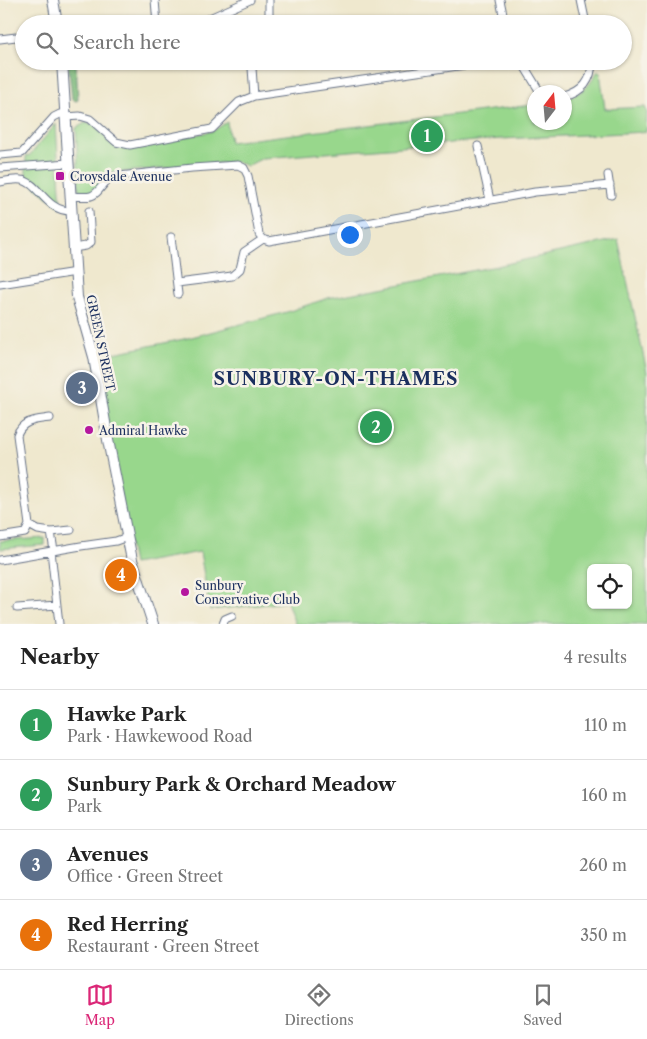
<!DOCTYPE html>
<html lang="en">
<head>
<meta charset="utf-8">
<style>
  :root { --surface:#fff; --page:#f6f6f6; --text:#222; --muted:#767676; --line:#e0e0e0; --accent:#db2777 }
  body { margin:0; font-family:"Libre Caslon Text",serif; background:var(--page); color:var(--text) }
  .controls { position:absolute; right:15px; bottom:15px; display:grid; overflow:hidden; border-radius:8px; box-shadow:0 1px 4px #0004 }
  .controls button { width:45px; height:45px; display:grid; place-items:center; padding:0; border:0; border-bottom:1px solid var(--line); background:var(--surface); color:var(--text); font:25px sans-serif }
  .compass { position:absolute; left:527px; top:85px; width:45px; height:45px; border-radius:50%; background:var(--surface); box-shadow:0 1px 4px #0004; rotate:16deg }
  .you { position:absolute; left:349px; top:234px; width:18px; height:18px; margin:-12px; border:4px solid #fff; border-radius:50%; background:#1a73e8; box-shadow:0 0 0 8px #1a73e833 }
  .badge { display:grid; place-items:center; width:32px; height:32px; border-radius:50%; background:var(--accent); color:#fff; font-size:16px; font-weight:700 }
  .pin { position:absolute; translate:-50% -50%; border:2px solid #fff; box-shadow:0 1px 5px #0006 }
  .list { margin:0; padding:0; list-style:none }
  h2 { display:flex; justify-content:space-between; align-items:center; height:65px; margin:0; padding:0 20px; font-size:21px }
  h2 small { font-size:16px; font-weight:400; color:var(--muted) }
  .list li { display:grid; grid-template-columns:32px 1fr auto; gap:15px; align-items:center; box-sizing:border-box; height:70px; padding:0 20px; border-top:1px solid var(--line) }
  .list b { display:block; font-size:19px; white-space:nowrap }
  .list p { margin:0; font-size:16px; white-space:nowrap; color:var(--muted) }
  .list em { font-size:16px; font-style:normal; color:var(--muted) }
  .icon { flex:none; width:28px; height:28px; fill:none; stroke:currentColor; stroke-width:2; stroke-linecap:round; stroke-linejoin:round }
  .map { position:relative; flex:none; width:647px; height:624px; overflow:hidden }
  .search { position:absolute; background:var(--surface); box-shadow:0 1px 4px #0004; left:15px; right:15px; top:15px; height:55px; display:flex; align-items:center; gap:12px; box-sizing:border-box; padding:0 18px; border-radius:28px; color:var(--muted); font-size:19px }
  .sheet { height:345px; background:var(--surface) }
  nav { display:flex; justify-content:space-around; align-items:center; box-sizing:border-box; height:70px; border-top:1px solid var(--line); background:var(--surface); font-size:14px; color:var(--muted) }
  nav a { display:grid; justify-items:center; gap:2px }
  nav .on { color:var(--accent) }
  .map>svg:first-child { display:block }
</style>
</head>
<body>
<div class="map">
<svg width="647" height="624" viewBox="0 0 647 624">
  <rect width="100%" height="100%" fill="#f7f3e8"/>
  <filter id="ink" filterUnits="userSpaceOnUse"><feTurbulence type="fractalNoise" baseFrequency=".02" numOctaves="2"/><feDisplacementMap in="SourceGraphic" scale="10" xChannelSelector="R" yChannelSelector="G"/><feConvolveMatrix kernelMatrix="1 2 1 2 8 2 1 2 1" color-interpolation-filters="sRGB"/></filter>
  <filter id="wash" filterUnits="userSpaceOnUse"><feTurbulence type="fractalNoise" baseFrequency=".0096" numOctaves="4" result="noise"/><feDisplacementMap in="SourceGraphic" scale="20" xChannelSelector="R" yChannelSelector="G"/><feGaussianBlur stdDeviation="1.12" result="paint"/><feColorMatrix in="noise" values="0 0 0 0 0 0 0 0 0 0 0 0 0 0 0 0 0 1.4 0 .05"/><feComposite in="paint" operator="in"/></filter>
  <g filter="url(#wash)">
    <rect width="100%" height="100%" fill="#efe8ce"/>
    <path fill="#98d78c" stroke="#5a8375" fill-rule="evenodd" d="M597 72H600L605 109 645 107 647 112 646 132 501 139 263 158 247 166 238 162H231L111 173 105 177 95 193H79L76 128 85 123 93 124 115 145 130 149 213 131 227 122 230 142 532 105 534 106V122H564L565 99C582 92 588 89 597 72Z
      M56 124 61 208 26 179V156L30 155Z
      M618 239 647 372V624H295L287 602 210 610 200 552 133 564 94 357 184 339 287 312 328 298 497 266ZM591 568H628V605H591Z
      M45 538V545L0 549V541Z"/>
    <path fill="#7ab878" stroke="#4a746b" d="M68 61H76L78 99 77 101 72 100Z"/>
  </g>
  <g filter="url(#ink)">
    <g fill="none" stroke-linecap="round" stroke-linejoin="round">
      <defs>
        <path id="street" d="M155 0 157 24
          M500 0 505 24
          M581 0 586 24
          M196 24 250 0
          M269 24V0
          M0 39 24 36
          M254 61 252 68 254 96
          M521 61 540 92
          M564 97C583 92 592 81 592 61
          M65 117 80 116 90 119 116 142 130 145 212 129 239 102 254 96 492 61
          M478 146 490 200
          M0 155 22 153 54 117 60 114 65 113
          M0 168 69 163
          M608 175 611 195
          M0 182C6 181 14 179 21 180 39 182 45 211 71 211
          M70 196C98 198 92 197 110 177L192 168 238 165 244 168 248 176 259 234 263 239 269 241 535 192 610 185
          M171 237 178 294
          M73 248 86 246 91 242 89 211
          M177 283 232 276 240 269 244 252 263 239
          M0 284 76 272
          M50 418C36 420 22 420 17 435L29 525 38 530 51 532
          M0 537 25 533 29 525
          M51 551 59 624
          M54 551 51 532 71 530
          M0 560 81 546 116 541 127 537
          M17 608 57 605
          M223 624 225 619 232 616"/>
        <path id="secondary" d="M53 0 57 24
          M62 61 77 297 94 357 108 440 132 560 153 624"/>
      </defs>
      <use href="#street" stroke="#657085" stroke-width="9"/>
      <use href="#secondary" stroke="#657085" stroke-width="12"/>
      <use href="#street" stroke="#fff" stroke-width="7"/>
      <use href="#secondary" stroke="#fff" stroke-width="10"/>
    </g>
  </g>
  <g fill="#b5179e" stroke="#f7f3e8" stroke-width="2">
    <rect x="55" y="171" width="10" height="10" rx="2.5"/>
    <circle cx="89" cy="430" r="5"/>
    <circle cx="185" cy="592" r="5"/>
  </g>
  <g text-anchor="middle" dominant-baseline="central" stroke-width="5" stroke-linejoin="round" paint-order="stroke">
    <g font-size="12" fill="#1b2f5e" stroke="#f7f3e8" text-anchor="start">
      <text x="70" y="176">Croysdale Avenue</text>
      <text x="99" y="430">Admiral Hawke</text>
      <text x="195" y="585">Sunbury<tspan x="195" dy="14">Conservative Club</tspan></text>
    </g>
    <g font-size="12" fill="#1b2f5e" stroke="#f7f3e8">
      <text transform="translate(101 343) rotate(78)">GREEN STREET</text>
    </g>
    <g font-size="18" font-weight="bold" letter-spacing="1" fill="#1b2f5e" stroke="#f7f3e8">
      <text x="336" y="379">SUNBURY-ON-THAMES</text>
    </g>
  </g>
</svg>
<div class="controls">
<button><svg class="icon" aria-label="locate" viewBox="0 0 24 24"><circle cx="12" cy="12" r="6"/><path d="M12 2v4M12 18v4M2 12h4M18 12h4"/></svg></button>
</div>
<svg class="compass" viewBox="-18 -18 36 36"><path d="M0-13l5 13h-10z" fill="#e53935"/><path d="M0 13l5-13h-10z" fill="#767676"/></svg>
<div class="you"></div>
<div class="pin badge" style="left:427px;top:136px;background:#2e9e5b">1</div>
<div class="pin badge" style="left:376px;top:427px;background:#2e9e5b">2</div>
<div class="pin badge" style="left:82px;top:388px;background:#5c6f8a">3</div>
<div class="pin badge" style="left:121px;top:575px;background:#e8710a">4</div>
<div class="search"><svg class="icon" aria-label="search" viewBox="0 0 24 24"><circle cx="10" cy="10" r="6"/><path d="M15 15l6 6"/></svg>Search here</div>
</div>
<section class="sheet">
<h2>Nearby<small>4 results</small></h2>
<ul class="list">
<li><span class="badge" style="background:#2e9e5b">1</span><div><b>Hawke Park</b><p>Park · Hawkewood Road</p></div><em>110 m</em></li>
<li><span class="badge" style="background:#2e9e5b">2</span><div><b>Sunbury Park &amp; Orchard Meadow</b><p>Park</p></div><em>160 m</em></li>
<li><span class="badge" style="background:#5c6f8a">3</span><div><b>Avenues</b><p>Office · Green Street</p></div><em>260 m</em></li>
<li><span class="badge" style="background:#e8710a">4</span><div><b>Red Herring</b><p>Restaurant · Green Street</p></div><em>350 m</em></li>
</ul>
</section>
<nav>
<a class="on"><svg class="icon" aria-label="map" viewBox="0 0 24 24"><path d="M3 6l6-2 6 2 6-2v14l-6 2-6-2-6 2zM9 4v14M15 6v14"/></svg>Map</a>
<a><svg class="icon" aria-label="directions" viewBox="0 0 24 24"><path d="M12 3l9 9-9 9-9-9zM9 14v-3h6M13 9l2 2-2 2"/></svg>Directions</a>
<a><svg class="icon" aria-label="saved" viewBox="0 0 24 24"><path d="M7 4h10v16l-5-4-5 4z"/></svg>Saved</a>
</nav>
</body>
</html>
